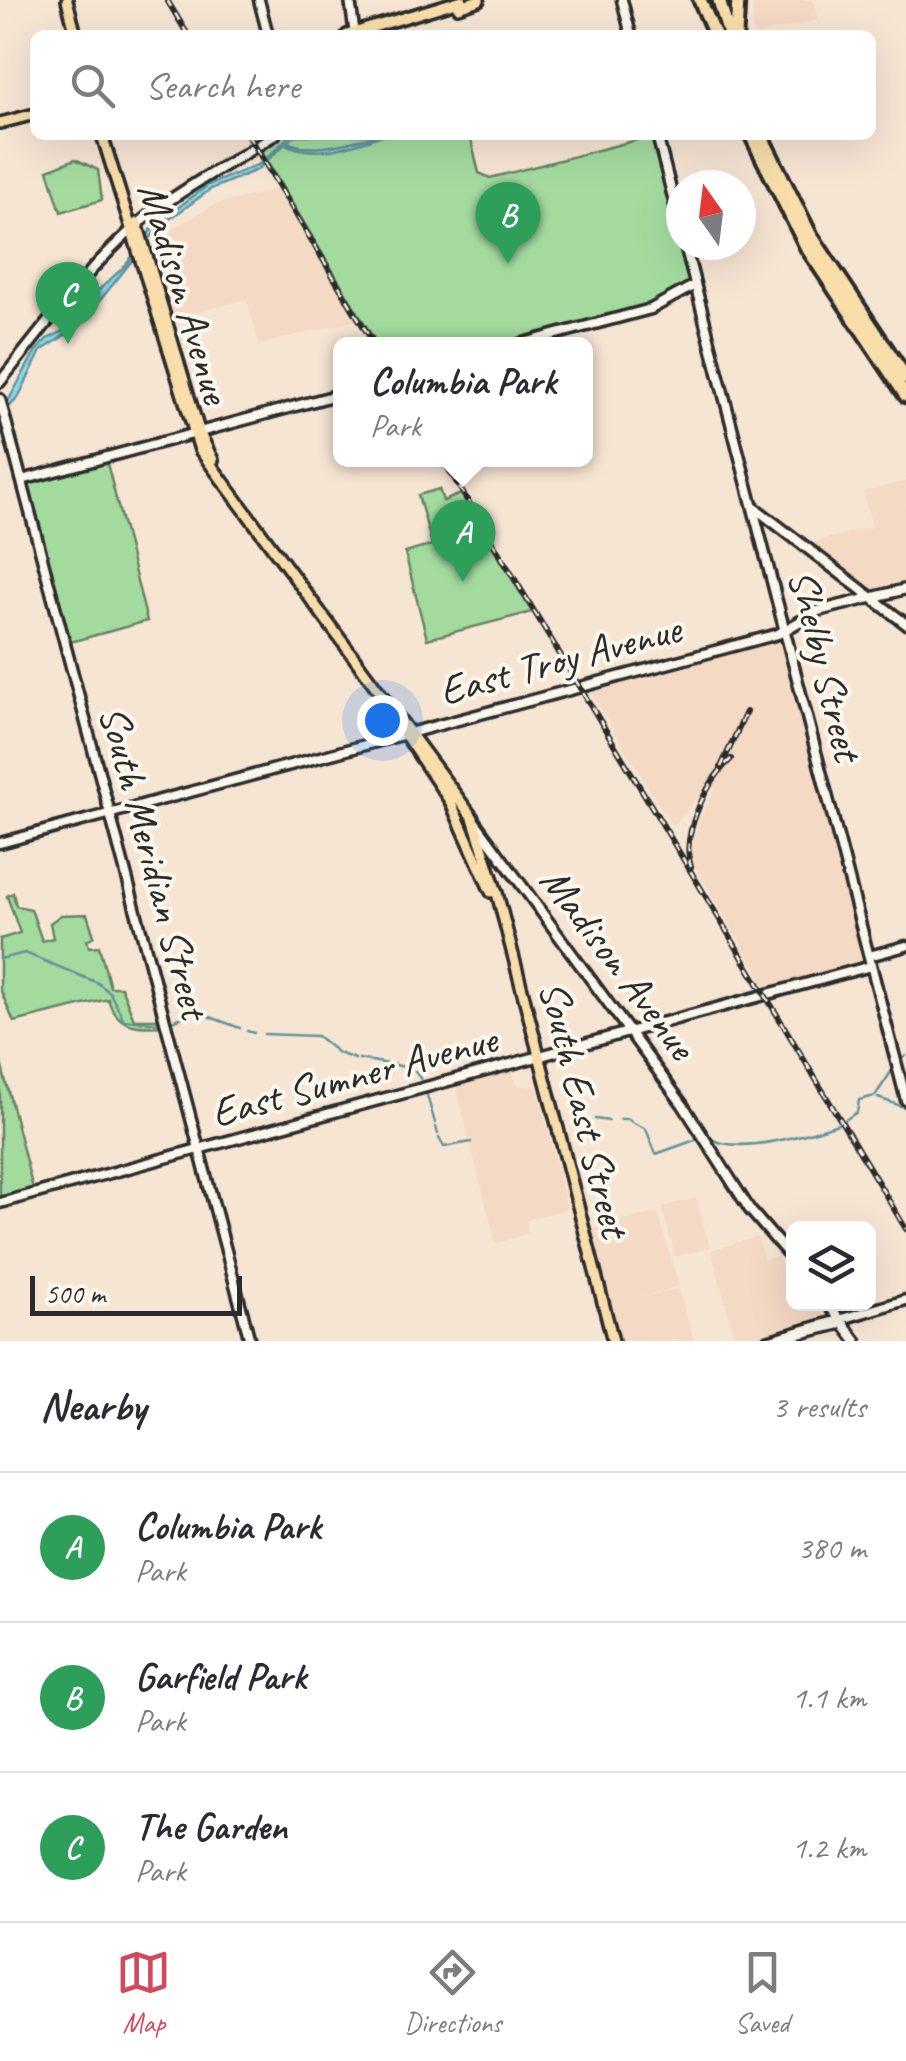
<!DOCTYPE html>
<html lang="en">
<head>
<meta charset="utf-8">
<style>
  :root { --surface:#fff; --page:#f2f2f3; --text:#2b2b33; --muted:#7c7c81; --line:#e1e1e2; --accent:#d1495b }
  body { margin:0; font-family:Caveat,sans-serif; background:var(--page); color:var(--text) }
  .controls { position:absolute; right:30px; bottom:30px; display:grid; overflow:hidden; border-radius:15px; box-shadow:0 10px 40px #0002 }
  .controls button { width:90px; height:90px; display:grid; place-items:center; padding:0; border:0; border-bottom:2px solid var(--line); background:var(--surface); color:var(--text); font:50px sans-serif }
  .compass { position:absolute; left:666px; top:170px; width:90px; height:90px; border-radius:50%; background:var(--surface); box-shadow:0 10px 40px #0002; rotate:346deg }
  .scale { position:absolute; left:30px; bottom:25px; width:212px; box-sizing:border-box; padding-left:10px; border:5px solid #2b2b2b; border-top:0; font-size:28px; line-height:35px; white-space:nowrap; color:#2b2b2b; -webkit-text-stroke:8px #fbf7ec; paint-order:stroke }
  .you { position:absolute; left:382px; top:720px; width:35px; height:35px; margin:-25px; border:8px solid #fff; border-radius:50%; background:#1a73e8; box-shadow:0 0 0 15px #1a73e833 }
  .badge { display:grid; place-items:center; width:65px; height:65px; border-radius:50%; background:var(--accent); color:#fff; font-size:32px; font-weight:700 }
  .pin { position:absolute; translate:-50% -82px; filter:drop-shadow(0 2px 5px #0008) }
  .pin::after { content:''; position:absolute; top:52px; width:35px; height:30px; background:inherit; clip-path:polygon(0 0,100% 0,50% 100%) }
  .popup { position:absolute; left:333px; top:337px; width:260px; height:130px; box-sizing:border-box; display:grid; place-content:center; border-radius:15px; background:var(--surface); filter:drop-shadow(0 2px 8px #0005); font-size:32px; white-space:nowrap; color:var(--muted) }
  .popup b { font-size:38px; color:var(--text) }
  .popup::after { content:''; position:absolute; left:50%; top:100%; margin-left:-20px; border:20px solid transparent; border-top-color:var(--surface) }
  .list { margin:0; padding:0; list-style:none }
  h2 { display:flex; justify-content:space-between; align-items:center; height:130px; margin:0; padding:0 40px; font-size:42px }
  h2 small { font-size:32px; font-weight:400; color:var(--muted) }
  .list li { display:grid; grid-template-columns:65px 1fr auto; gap:30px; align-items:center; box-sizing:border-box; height:150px; padding:0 40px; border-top:2px solid var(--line) }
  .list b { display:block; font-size:38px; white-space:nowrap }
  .list p { margin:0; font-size:32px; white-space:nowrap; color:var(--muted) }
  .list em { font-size:32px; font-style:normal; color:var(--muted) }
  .icon { flex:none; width:55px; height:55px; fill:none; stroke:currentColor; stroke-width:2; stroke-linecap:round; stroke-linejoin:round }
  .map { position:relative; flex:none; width:906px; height:1341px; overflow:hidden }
  .search { position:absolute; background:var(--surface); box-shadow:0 10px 40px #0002; left:30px; right:30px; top:30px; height:110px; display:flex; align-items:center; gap:25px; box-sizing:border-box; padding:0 35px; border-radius:15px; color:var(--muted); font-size:38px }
  .sheet { height:580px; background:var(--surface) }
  nav { display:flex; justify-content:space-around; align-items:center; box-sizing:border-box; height:140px; border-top:2px solid var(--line); background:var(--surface); font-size:28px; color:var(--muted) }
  nav a { display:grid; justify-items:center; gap:5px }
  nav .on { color:var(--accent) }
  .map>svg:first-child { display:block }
</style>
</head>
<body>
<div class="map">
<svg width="906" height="1341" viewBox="0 0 906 1341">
  <rect width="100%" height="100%" fill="#f7e5d4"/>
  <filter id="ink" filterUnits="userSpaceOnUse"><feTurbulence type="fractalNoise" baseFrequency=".01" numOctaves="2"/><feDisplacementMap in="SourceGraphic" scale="20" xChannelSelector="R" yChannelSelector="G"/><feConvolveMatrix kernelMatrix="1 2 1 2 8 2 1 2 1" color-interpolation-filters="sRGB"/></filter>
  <g filter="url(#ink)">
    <path fill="#f4d9c4" d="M754 0H813L818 20 756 35 752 29Z
      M278 189 357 320 259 345 247 299 167 320 150 253 174 228 214 205Z
      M906 481V585L872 593 807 544 872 527 863 492Z
      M780 639 868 962 769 991 690 858 699 821 715 788 707 785 673 827 588 688Z
      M512 1069 516 1085 537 1087 567 1209 526 1220 528 1233 496 1244 455 1084Z
      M696 1198 710 1247 675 1257 662 1207Z
      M658 1213 679 1286 635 1299 678 1289 694 1341H616L589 1236 596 1225Z
      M757 1237 764 1259 778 1256 784 1277 793 1276 794 1304H817L824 1317 750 1341H736L711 1250Z"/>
    <path fill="#a3db9f" stroke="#678365" stroke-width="2.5" d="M251 135H470L479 173 490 178 652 136 692 283 653 305 508 344H377Z
      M75 159 98 170 102 200 61 212 48 170Z
      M106 459 147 621 67 643 26 480Z
      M439 489 443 501 461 494 532 612 427 639 405 553 432 545 418 495Z
      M13 893 16 906 31 909 42 941 53 938 50 923 61 915 87 914 94 936 87 940 89 947 99 946 110 987H121L134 1019H162L165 1026C137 1028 117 1028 108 999L14 1022 0 989V939L20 933 7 896Z
      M0 1059 33 1189 0 1197Z"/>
    <path fill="#8ad8e9" stroke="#64939d" stroke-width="2.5" d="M290 135H295L287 142C319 156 352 139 383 135 352 146 317 159 285 144L257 170 211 189 160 226 80 325 41 351 18 398 0 416 35 352 47 339 74 326 91 297 125 266 155 225 208 185 262 163Z"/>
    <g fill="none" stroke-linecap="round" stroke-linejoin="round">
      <path stroke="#64939d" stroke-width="2.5" d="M0 959 25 953 98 983 110 993 124 1020 161 1023
        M169 1022 197 1012 240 1028
        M247 1031 254 1033
        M264 1034 317 1036 338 1053 355 1059
        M359 1059 389 1064
        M901 1059 906 1056
        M392 1064 412 1069
        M415 1071 424 1084
        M426 1092 435 1123
        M878 1098 904 1107
        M595 1119 609 1121
        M620 1119H629
        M845 1120 857 1112 859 1100 875 1096 893 1069
        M630 1121 646 1129 656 1154 698 1139
        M436 1127 438 1134
        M439 1138 444 1147 471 1142
        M712 1139C739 1155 808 1134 838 1124"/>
      <defs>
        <path id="secondary" d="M259 0 268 35
          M350 0 355 35
          M622 0 631 35
          M657 135 681 229
          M685 245 906 1100
          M520 344 651 309 695 285
          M0 382C45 326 88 266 144 219 184 187 231 163 275 135
          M0 399 250 1341
          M22 480 340 394
          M755 508 906 624
          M476 823 683 1105 750 1210 794 1261
          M0 843 778 634 818 611 906 589
          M869 956 906 946
          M0 1203 871 966
          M828 1304 856 1341
          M795 1335 844 1323
          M767 1341 906 1300"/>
        <path id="primary" d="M67 0 76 35
          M458 7 479 0
          M347 35 462 0
          M0 123 35 114
          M102 135 200 450 473 818 497 893 613 1341
          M137 223 200 434 213 460
          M391 714 450 801 491 892"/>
        <path id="highway" d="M700 0 715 35
          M719 0 729 35
          M736 35 738 0
          M751 135 807 248 906 396
          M761 135 810 234 906 378"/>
      </defs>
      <use href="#secondary" stroke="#2b2b2b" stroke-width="15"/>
      <use href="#primary" stroke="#2b2b2b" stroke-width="16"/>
      <use href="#highway" stroke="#2b2b2b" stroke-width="19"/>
      <use href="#secondary" stroke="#fbf7ec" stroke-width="8"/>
      <use href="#primary" stroke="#f9deab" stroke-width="9"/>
      <use href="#highway" stroke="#f9deab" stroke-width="11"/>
      <defs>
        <path id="rail" d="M167 0 188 35
          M248 135 374 344
          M443 460 906 1229
          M721 767 746 712
          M691 867C680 835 707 781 731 759"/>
      </defs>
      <use href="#rail" stroke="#2b2b2b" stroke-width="6"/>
      <use href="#rail" stroke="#fbf7ec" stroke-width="2.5" stroke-dasharray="8" stroke-linecap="butt"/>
    </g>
  </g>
  <g text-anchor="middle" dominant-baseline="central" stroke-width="8" stroke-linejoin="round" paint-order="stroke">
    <g font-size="42" fill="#2b2b2b" stroke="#fbf7ec">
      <text transform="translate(184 293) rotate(73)">Madison Avenue</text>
      <text transform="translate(560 660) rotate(-15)">East Troy Avenue</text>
      <text transform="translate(825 665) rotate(76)">Shelby Street</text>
      <text transform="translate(154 862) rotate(75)">South Meridian Street</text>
      <text transform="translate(618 963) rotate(53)">Madison Avenue</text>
      <text transform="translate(354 1076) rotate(-15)">East Sumner Avenue</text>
      <text transform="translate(584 1109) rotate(76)">South East Street</text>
    </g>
  </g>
</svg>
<div class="controls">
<button><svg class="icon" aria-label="layers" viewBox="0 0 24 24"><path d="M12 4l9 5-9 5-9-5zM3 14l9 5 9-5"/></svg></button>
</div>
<svg class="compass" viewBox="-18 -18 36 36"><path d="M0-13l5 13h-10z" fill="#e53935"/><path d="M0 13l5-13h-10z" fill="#7c7c81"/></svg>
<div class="scale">500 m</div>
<div class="you"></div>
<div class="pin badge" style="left:463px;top:582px;background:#2e9e5b">A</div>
<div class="popup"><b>Columbia Park</b>Park</div>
<div class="pin badge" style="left:508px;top:264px;background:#2e9e5b">B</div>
<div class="pin badge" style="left:68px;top:344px;background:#2e9e5b">C</div>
<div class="search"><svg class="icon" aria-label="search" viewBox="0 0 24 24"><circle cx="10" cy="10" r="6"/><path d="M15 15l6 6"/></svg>Search here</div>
</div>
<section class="sheet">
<h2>Nearby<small>3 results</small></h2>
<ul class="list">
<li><span class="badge" style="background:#2e9e5b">A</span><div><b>Columbia Park</b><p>Park</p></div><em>380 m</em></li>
<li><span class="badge" style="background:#2e9e5b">B</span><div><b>Garfield Park</b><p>Park</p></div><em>1.1 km</em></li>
<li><span class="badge" style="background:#2e9e5b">C</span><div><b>The Garden</b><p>Park</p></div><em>1.2 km</em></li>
</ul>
</section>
<nav>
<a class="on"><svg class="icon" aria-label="map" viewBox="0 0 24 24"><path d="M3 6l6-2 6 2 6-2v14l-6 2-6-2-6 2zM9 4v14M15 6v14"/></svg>Map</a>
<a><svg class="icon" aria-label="directions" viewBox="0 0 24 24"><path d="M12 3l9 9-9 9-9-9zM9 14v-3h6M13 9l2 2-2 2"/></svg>Directions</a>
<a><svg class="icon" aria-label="saved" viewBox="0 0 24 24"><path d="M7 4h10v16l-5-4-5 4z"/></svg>Saved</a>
</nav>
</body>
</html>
